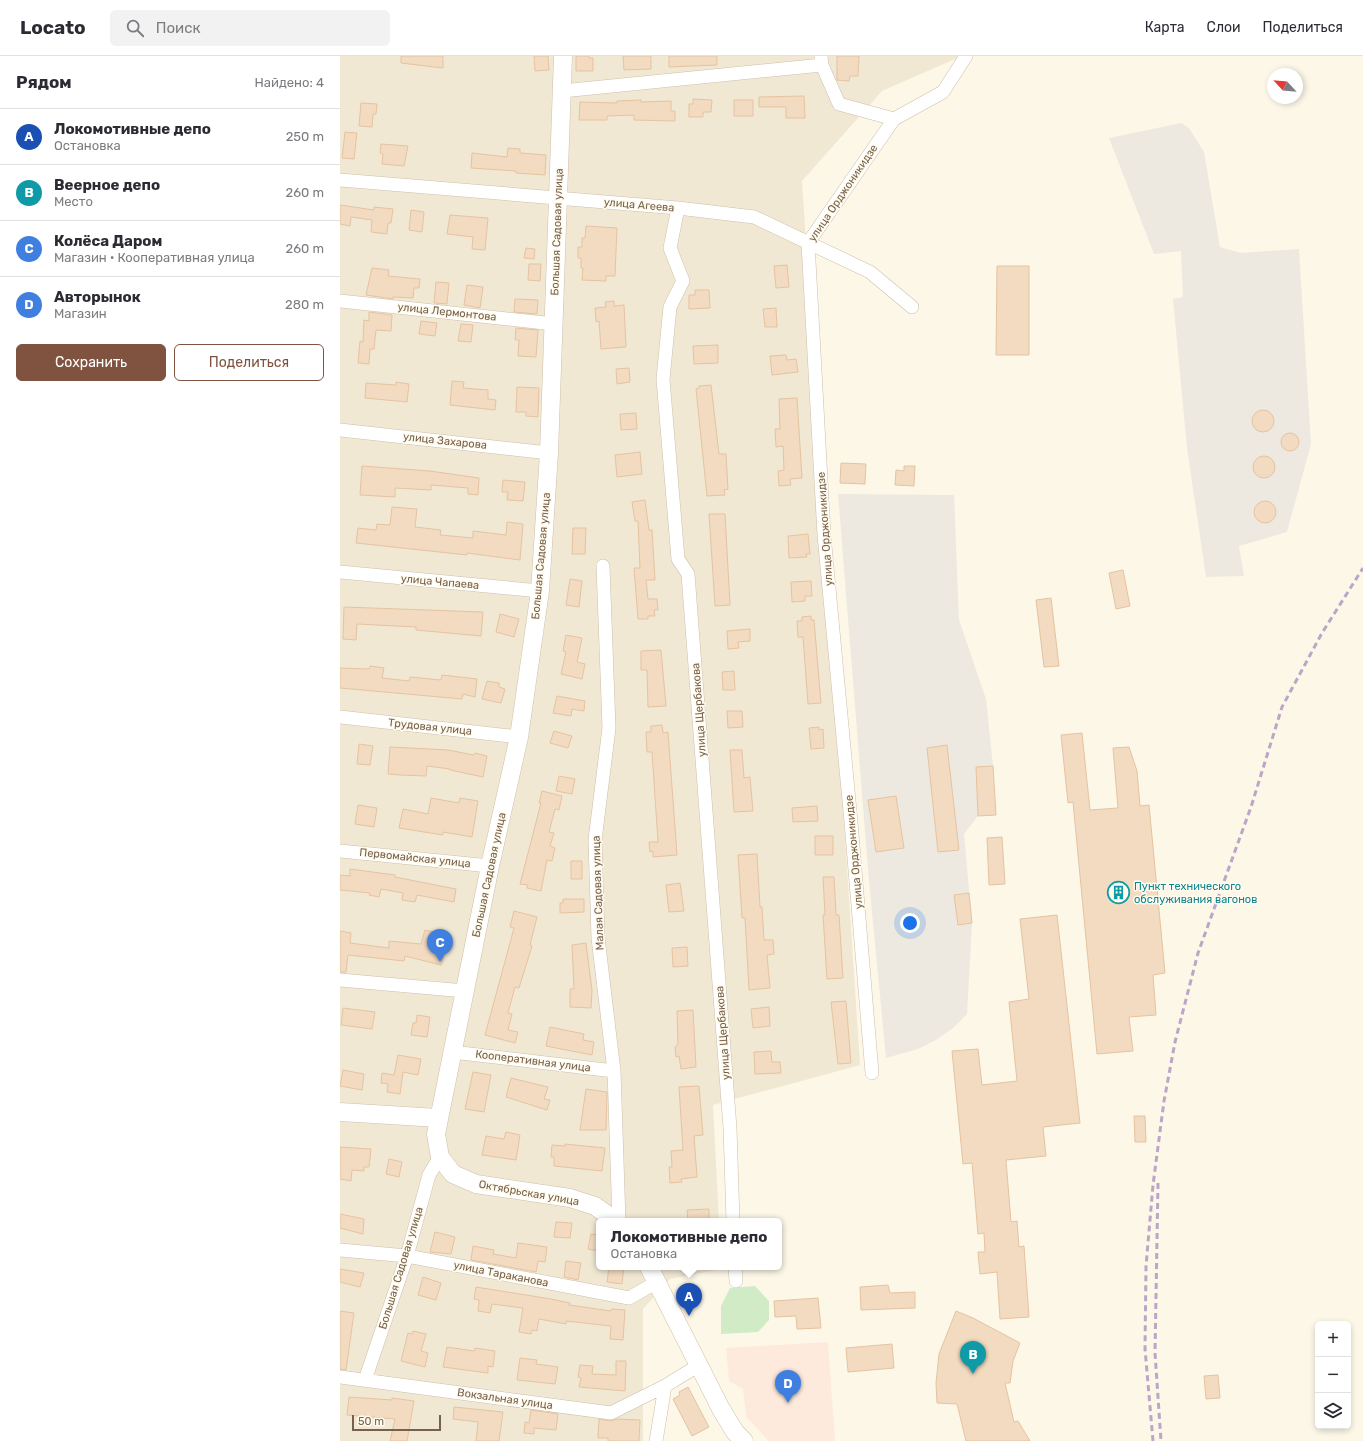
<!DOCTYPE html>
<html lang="ru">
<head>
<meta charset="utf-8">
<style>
  :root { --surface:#fff; --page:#f2f2f3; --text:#2b2b33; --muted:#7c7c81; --line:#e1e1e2; --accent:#7f533f }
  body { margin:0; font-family:Rubik,sans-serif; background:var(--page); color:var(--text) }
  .controls { position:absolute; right:12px; bottom:12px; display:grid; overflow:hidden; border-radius:6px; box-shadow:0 2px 6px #0003 }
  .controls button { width:36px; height:36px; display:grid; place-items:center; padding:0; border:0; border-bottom:1px solid var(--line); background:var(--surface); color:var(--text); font:20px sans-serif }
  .compass { position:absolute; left:927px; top:12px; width:36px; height:36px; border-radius:50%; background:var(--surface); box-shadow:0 2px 6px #0003; rotate:296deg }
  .scale { position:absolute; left:12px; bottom:10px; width:89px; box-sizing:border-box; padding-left:4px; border:2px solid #77614c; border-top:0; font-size:11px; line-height:14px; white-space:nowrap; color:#77614c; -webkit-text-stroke:3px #fffbef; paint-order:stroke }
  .you { position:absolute; left:570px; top:867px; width:14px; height:14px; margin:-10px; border:3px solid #fff; border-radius:50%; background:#1a73e8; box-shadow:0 0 0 6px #1a73e833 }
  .badge { display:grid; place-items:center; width:26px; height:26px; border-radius:50%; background:var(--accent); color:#fff; font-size:13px; font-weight:700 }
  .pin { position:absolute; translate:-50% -33px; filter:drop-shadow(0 1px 2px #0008) }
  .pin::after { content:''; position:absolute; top:21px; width:14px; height:12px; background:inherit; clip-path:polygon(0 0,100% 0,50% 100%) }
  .popup { position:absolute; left:256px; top:1162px; width:186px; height:52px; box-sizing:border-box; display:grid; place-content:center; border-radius:6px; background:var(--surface); filter:drop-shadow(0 1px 3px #0005); font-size:13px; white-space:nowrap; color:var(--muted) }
  .popup b { font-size:15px; color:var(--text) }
  .popup::after { content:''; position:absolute; left:50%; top:100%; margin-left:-8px; border:8px solid transparent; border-top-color:var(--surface) }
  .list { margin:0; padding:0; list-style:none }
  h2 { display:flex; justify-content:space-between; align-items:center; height:52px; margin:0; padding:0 16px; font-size:17px }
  h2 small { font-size:13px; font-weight:400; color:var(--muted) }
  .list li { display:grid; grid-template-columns:26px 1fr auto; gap:12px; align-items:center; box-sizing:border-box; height:56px; padding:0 16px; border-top:1px solid var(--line) }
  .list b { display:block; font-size:15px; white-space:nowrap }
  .list p { margin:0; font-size:13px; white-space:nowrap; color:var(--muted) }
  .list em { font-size:13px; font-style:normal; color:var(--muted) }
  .actions { display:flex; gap:8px; padding:12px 16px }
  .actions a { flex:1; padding:9px 0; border:1px solid var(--accent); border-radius:6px; text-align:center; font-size:14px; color:var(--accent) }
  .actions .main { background:var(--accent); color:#fff }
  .icon { flex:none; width:22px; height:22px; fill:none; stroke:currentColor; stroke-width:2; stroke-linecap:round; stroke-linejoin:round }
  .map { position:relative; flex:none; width:1023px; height:1385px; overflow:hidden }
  header { display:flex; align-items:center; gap:24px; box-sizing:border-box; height:56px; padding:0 20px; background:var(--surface); border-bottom:1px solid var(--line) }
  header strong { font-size:19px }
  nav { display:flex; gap:22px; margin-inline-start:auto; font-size:14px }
  .search { width:280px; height:36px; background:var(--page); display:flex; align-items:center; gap:10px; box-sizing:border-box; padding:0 14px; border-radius:6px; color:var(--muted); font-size:15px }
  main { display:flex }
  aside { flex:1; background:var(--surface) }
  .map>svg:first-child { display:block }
</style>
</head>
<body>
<header>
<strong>Locato</strong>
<div class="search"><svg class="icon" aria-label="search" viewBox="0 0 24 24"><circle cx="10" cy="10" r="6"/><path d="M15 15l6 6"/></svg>Поиск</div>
<nav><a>Карта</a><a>Слои</a><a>Поделиться</a></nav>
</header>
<main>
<aside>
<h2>Рядом<small>Найдено: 4</small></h2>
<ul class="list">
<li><span class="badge" style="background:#1a4fb4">A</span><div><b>Локомотивные депо</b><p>Остановка</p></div><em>250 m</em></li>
<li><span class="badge" style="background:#0f9aa8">B</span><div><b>Веерное депо</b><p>Место</p></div><em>260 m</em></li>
<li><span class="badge" style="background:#3f7fe0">C</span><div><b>Колёса Даром</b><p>Магазин · Кооперативная улица</p></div><em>260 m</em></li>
<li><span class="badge" style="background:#3f7fe0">D</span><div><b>Авторынок</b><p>Магазин</p></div><em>280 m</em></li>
</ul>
<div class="actions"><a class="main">Сохранить</a><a>Поделиться</a></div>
</aside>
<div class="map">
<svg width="1023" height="1385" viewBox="0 0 1023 1385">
  <rect width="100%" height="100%" fill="#fdf7e8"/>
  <path fill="#f1e8d4" d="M0 0H622L542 35 462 125 520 1009 373 1049 379 1165H259V1211H381V1213L330 1223 303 1253V1385H0Z"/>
  <path fill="#fdeadc" d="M488 1286 495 1385H429L406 1361 403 1333 389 1325 386 1292Z"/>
  <path fill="#ede9e1" d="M841 67 849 72 864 96 880 191 901 197 959 193 971 388 947 476 899 490 904 520 866 521 847 392 833 243 843 241 841 195 814 198 769 82Z
    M498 438 614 439 619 564 646 643 653 710 656 759 638 760 624 778 632 867 627 958 612 973 596 984 578 993 546 1002 529 825Z"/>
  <path fill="#d0ebc6" d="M415 1230 429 1245V1264L418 1276 381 1278V1250L390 1232Z"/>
  <path fill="#f2dbc0" stroke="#e5c3a0" d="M61 0H103V12L61 7Z
    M194 0H208L209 14 195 15Z
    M236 0H249V2H253V15H236Z
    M283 0H311V13L284 14Z
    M329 0H377V9L329 11Z
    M497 0H519L518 20H510L509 25 497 24Z
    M464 40 465 62H446V51H419V41Z
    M353 43 372 44 371 56H363V61H349V48H353Z
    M301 44V46L331 45V55H335V65L294 64V59L267 60V64H239L240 46 277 47V45Z
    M394 44H413V60H394Z
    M21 47 37 48 36 58H33L32 71 19 70Z
    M5 76 17 77 14 103 2 102Z
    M41 88 68 90 64 110 42 108 43 98 40 97Z
    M168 92 180 93V97L206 99 205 119 176 117V115L131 112 132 97 167 101Z
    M0 149 34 154V151L53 153 51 167H48L47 178 31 176 32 164 11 161 10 170 0 168Z
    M71 154 84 156 82 176 69 174Z
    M110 159 148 162 145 194 132 193 133 181 107 178Z
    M246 170 277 172 275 220H266V225L242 224 243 212H241V202H238V191H242V182H245Z
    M186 192 195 193 194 203 184 202Z
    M189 208H201L200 225 188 224Z
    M447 209 449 231 436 232 434 210Z
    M657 210H689V299H656Z
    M32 212 49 214 48 220 80 223 79 232H74L73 242 53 241V243L26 239Z
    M96 226 109 227 107 248 94 247Z
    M127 229 143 231 140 252 124 249Z
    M355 234H369L370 252 349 253V239H355Z
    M175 243 198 244 197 258 174 256Z
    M274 245V250L284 249 286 291 261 293 259 265 256 266 255 252 266 251 265 246Z
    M436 252 437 271H425L423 253Z
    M29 256 52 259 51 275 36 274 34 293H30L29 308 18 307 20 285 23 286 24 264 29 265Z
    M81 265 97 267 95 280 79 278Z
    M121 268 133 269 131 286 118 285Z
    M176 272 198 274 196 301 178 300 179 284H175Z
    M378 289V307L354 308 353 290Z
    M446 299 447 304 456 303 458 316 432 319 430 300Z
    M289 312 290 326 277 328 276 313Z
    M112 325 124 326 123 332 148 334V343L156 344 155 354 110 349Z
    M56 326 69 328 67 346 25 342 26 327 56 329Z
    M371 329 379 398H386L388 433 384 434 385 439 367 440 356 333 359 332V330Z
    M177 331 199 332 198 361 186 360V356H176Z
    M457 342 462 422 450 423 451 429 439 430 438 415 444 414 443 390 436 391 435 373H440L439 343Z
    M912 365a11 11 0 1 1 22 0a11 11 0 1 1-22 0Z
    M296 357 297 373 281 374 280 358Z
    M941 386a9 9 0 1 1 18 0a9 9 0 1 1-18 0Z
    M300 396 302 418 277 421 275 399Z
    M913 411a11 11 0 1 1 22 0a11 11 0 1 1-22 0Z
    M501 407 526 408 525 428 500 427Z
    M22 410 90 415 139 422 138 439 128 438V432L91 429V434L55 432V441L20 439Z
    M564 410H575L574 430 555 429 556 414 564 415Z
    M163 424 185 426 183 445 167 444 168 436H162Z
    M305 444 309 474H312L315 524H306L308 543H317L318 554H314L315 560H308V563H298L294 512H300L298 465H295L292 446Z
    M914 456a11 11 0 1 1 22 0a11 11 0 1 1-22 0Z
    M52 451 77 453 75 471 101 474 100 479 133 482V475L166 479 167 466 183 468 180 504 127 497V499L16 487 18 472 36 474 37 468 50 469Z
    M369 458H385L390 549 375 550Z
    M233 472H246L245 498H232Z
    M468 478 470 498H466L467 501 449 502 448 480Z
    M783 514 790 550 776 553 769 517Z
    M230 523 242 525 239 551 226 549Z
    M471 525 472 540H465V545L452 546 451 526Z
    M711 542 719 610 704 611 696 544Z
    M4 551 143 556 141 580 76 574V571L17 568 16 584 3 583Z
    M160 558 179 563 174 581 156 576Z
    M471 560V564H474L481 647 468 648 463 581H458L457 565H462V561Z
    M410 573V585L398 586 399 592 388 593 387 575Z
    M226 579 242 582 237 606 245 608 242 623 221 618 226 596 223 595Z
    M321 594 326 650 308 651 307 614H301V595Z
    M30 610 44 612 42 622 69 625 70 621 101 624 102 619 137 623 135 641 123 638 122 643 0 632V612L29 613Z
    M394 615 395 634H383L382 616Z
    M147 625 159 627V631L165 633 161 647 142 643Z
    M217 640 245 645 244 655 232 653 231 660 213 657Z
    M387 655H402L403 671 388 672Z
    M322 669 323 677 328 676 337 799 313 801V795L310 796 309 786H318L312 696H307L306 676H311V670Z
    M479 671V674L483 673 484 692 471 693 469 672Z
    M214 675 232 680 228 692 210 687Z
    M742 677 750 754 778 752 773 692 789 691 797 715 800 750 809 749 825 917 813 919 816 959 789 961 793 995 757 998 733 746 728 747 721 679Z
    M19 688 33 690 30 709 17 708Z
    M607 689 619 794 598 796 587 692Z
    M50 691 108 694 134 699 135 697 147 700 143 721 110 714V713L87 710 86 720 60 719 48 718Z
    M390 694H402L404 722 410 721 413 755 394 756Z
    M653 710 656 759 638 760 636 711Z
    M219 720 235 723 232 738 216 735Z
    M202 735 222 740 219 754 215 753 209 776 214 777 210 790 215 792 212 805 207 804 201 835 187 832 188 829 180 828 201 747H199Z
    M556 740 564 792 536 796 528 744Z
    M91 742 119 747 120 742 138 745 132 781 103 776V779L59 772 63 753 88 758Z
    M18 749 37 752 34 771 15 768Z
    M477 750 478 765 453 766 452 752Z
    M475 780H493V799H475Z
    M662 781 665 828 649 829 647 782Z
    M417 798 420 851H422L424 884H433L434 898 427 899 430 932 409 934 405 862H402L398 799Z
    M231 805H242V823H231Z
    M10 813 55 819V821L116 833 114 846 77 839 75 846 62 844 63 837 41 833 39 841 29 839 30 837 0 834V819L10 820Z
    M483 821H494L496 859H499L503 922 487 923 483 859H485Z
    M340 827 344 855 329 856 326 829Z
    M629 837 632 867 618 869 614 839Z
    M223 843H244V856L220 857V847H223Z
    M174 855 197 861 190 889 192 890 179 932 175 931 168 957 172 958 168 974 178 976 175 987 145 979 174 872 170 871Z
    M717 859 740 1067 703 1071 706 1100 666 1104 671 1166 677 1165 679 1191 684 1190 689 1261 660 1263 657 1216 640 1218 638 1196H645L644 1177 638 1178 632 1107 623 1108 612 995 638 993 642 1029 677 1025 669 946 689 943 680 863Z
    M85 874 109 880 101 909 65 900 64 905 8 899 6 916H0V875L11 877 10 887 49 892V885L81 888Z
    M246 887 252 934 251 952 230 951V933H234L232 889Z
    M347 891 348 910 333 911 332 892Z
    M506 945 511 1007 498 1008 491 946Z
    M429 951 430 970 413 972 411 953Z
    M3 952 35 956 32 973 1 969Z
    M353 954 356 1011 341 1013 339 1000 336 1001 335 991 338 988 337 955Z
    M77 959 90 961 87 981 71 979 73 967H76Z
    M210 971 244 978 243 984 254 986 252 999 206 990Z
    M431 995 432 1006H440L441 1017 415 1018 414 996Z
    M58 999 81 1003 78 1019 63 1016 60 1038 47 1036 48 1028 41 1027 42 1017 54 1019Z
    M3 1014 24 1018 22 1034 0 1030Z
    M133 1016 151 1019 144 1056 125 1053Z
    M171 1022 208 1031 204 1043 210 1044 207 1054 166 1041Z
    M359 1030 363 1079 354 1080 357 1121 341 1123 342 1126 330 1127 329 1111H332L331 1095 343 1094 339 1031Z
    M246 1033 267 1036 266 1074H240Z
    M794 1060H805L806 1086H795Z
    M166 1076 180 1079 176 1104 142 1099 146 1080 164 1083Z
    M225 1088 265 1092 262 1115 214 1110V1101H211L212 1089 225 1090Z
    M0 1091 31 1093 29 1111H24V1115L12 1114 11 1125 0 1123Z
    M49 1103 62 1106 59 1121 46 1118Z
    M369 1153V1165H348L347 1154Z
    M0 1158 24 1163 23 1178 0 1172Z
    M216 1166 232 1167 230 1182 214 1181Z
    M95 1176 115 1181 111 1198 90 1196Z
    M251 1178 259 1179V1195L248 1193Z
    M178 1187 207 1191 205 1206 198 1205 196 1216 131 1204 133 1190 154 1194 153 1198 176 1202Z
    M226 1205 241 1207 238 1224 224 1221Z
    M269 1211H284L282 1228 267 1226Z
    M0 1213 24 1217 20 1231 0 1226Z
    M83 1221 101 1227 96 1244 78 1239Z
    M548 1229 550 1237 575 1236V1252L521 1254 520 1231Z
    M136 1231 211 1243 230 1247 229 1249 271 1255 272 1253 285 1254 283 1284 270 1283 271 1270 226 1265V1268L199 1263 197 1275 192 1274 191 1278 179 1276 183 1252 152 1248 150 1257 138 1255 139 1244 134 1243Z
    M478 1242 481 1272 457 1273 456 1260 435 1261 434 1245Z
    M0 1255 14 1257 6 1314 0 1313Z
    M616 1255 633 1262 680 1287 673 1305 670 1327H665L674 1366 678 1365 690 1385H626L617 1348 597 1347 596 1327 599 1298Z
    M73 1275 86 1278 81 1295 88 1297 85 1311 61 1305 68 1277 72 1278Z
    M552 1288 554 1312 508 1316 506 1292Z
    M107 1291 134 1295 135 1292 155 1295 153 1311 148 1310V1317L103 1311Z
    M180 1302 197 1304 196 1308 218 1311 215 1328 177 1324Z
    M276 1305H286L285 1335 239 1331 241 1322 238 1321 240 1309 253 1310 252 1318 276 1319Z
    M878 1319 880 1342 866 1343 864 1320Z
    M348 1331 369 1371 352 1380 333 1343 340 1339 339 1336Z
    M9 1341 52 1344V1342L74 1345 67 1385H50L55 1363 7 1359Z
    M114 1351 163 1356 159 1385H136L138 1366 113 1363Z
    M191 1354 218 1358 216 1374 194 1372V1378L184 1377 185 1366 189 1367Z
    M259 1363 270 1365 277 1363 300 1364 299 1385H268V1382H258Z"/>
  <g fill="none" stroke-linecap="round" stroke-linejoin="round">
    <defs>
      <path id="street" d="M481 0 482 9 499 48 554 63 468 187 484 479 511 766 532 1017
        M222 35 482 9
        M554 63 603 36 626 0
        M0 124 338 152 414 161 530 216 572 251
        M338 152 330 192 343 225 330 251 323 323 338 503 348 518 390 1072 393 1165
        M0 245 214 268
        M0 374 209 397
        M263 510 269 672 255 784 258 882 274 1015 279 1165
        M0 516 200 535
        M0 661 179 681
        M0 795 150 810
        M0 924 125 935
        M112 996 274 1015
        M0 1194 67 1200 289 1242 317 1226
        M395 1211 396 1225
        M0 1321 271 1357 325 1330
        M25 1324 67 1200 89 1119 100 1101
        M316 1385 325 1330 359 1309"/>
      <path id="secondary" d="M223 0 209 397 200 535 179 681 150 810 96 1078 100 1101 113 1118 136 1128 230 1142 255 1150 276 1165
        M0 1056 98 1062
        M309 1211 381 1353 395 1376 404 1385"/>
    </defs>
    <use href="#street" stroke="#cdbfab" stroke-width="14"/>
    <use href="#secondary" stroke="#d0bfa9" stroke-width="19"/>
    <use href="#street" stroke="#fff" stroke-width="13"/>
    <use href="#secondary" stroke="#fff" stroke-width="18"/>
    <path stroke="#bca6c7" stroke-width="3" stroke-dasharray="6 4" stroke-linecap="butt" d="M818 1127 815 1297 821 1385
      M813 1385 805 1293 806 1210 813 1129 824 1045 835 986 858 897 911 751 942 651 982 577 1023 512"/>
  </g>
  <defs>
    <symbol id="building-ring" viewBox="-11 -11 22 22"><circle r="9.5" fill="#fffbef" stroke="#0f9aa8" stroke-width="1.5"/><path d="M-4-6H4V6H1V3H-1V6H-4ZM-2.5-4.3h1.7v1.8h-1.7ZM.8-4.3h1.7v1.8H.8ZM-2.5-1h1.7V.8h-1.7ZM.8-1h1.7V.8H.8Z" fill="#0f9aa8"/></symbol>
  </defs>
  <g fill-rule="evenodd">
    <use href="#building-ring" x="766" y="824" width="25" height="25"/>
  </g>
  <g text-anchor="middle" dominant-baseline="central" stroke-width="3" stroke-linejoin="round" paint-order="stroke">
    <g font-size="11" fill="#77614c" stroke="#fffbef">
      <text transform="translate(503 137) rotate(-56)">улица Орджоникидзе</text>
      <text transform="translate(299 149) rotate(5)">улица Агеева</text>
      <text transform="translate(217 176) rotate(-88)">Большая Садовая улица</text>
      <text transform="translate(107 256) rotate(6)">улица Лермонтова</text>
      <text transform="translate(105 385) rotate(6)">улица Захарова</text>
      <text transform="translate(485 473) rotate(-94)">улица Орджоникидзе</text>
      <text transform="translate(201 500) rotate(-85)">Большая Садовая улица</text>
      <text transform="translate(100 526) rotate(5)">улица Чапаева</text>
      <text transform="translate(359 654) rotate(-94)">улица Щербакова</text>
      <text transform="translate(90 671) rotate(6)">Трудовая улица</text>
      <text transform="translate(514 796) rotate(-95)">улица Орджоникидзе</text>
      <text transform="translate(75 802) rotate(6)">Первомайская улица</text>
      <text transform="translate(149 819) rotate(-78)">Большая Садовая улица</text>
      <text transform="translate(258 837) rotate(-92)">Малая Садовая улица</text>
      <text transform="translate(383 977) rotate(-94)">улица Щербакова</text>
      <text transform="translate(193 1005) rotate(7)">Кооперативная улица</text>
      <text transform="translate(189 1137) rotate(10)">Октябрьская улица</text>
      <text transform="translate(61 1212) rotate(-73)">Большая Садовая улица</text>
      <text transform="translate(161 1218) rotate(11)">улица Тараканова</text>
      <text transform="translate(165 1343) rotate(8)">Вокзальная улица</text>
    </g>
    <g font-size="11" fill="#0d838f" stroke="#fffbef" text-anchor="start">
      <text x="794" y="830">Пункт технического<tspan x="794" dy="13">обслуживания вагонов</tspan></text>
    </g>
  </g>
</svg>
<div class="controls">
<button>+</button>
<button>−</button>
<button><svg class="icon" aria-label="layers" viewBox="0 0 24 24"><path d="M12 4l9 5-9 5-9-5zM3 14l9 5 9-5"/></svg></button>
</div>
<svg class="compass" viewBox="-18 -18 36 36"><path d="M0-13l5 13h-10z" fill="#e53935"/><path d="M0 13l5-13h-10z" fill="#7c7c81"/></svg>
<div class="scale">50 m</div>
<div class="you"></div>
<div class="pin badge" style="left:349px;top:1260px;background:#1a4fb4">A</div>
<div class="popup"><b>Локомотивные депо</b>Остановка</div>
<div class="pin badge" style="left:633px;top:1318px;background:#0f9aa8">B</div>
<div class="pin badge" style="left:100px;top:906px;background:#3f7fe0">C</div>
<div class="pin badge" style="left:448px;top:1347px;background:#3f7fe0">D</div>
</div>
</main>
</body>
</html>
